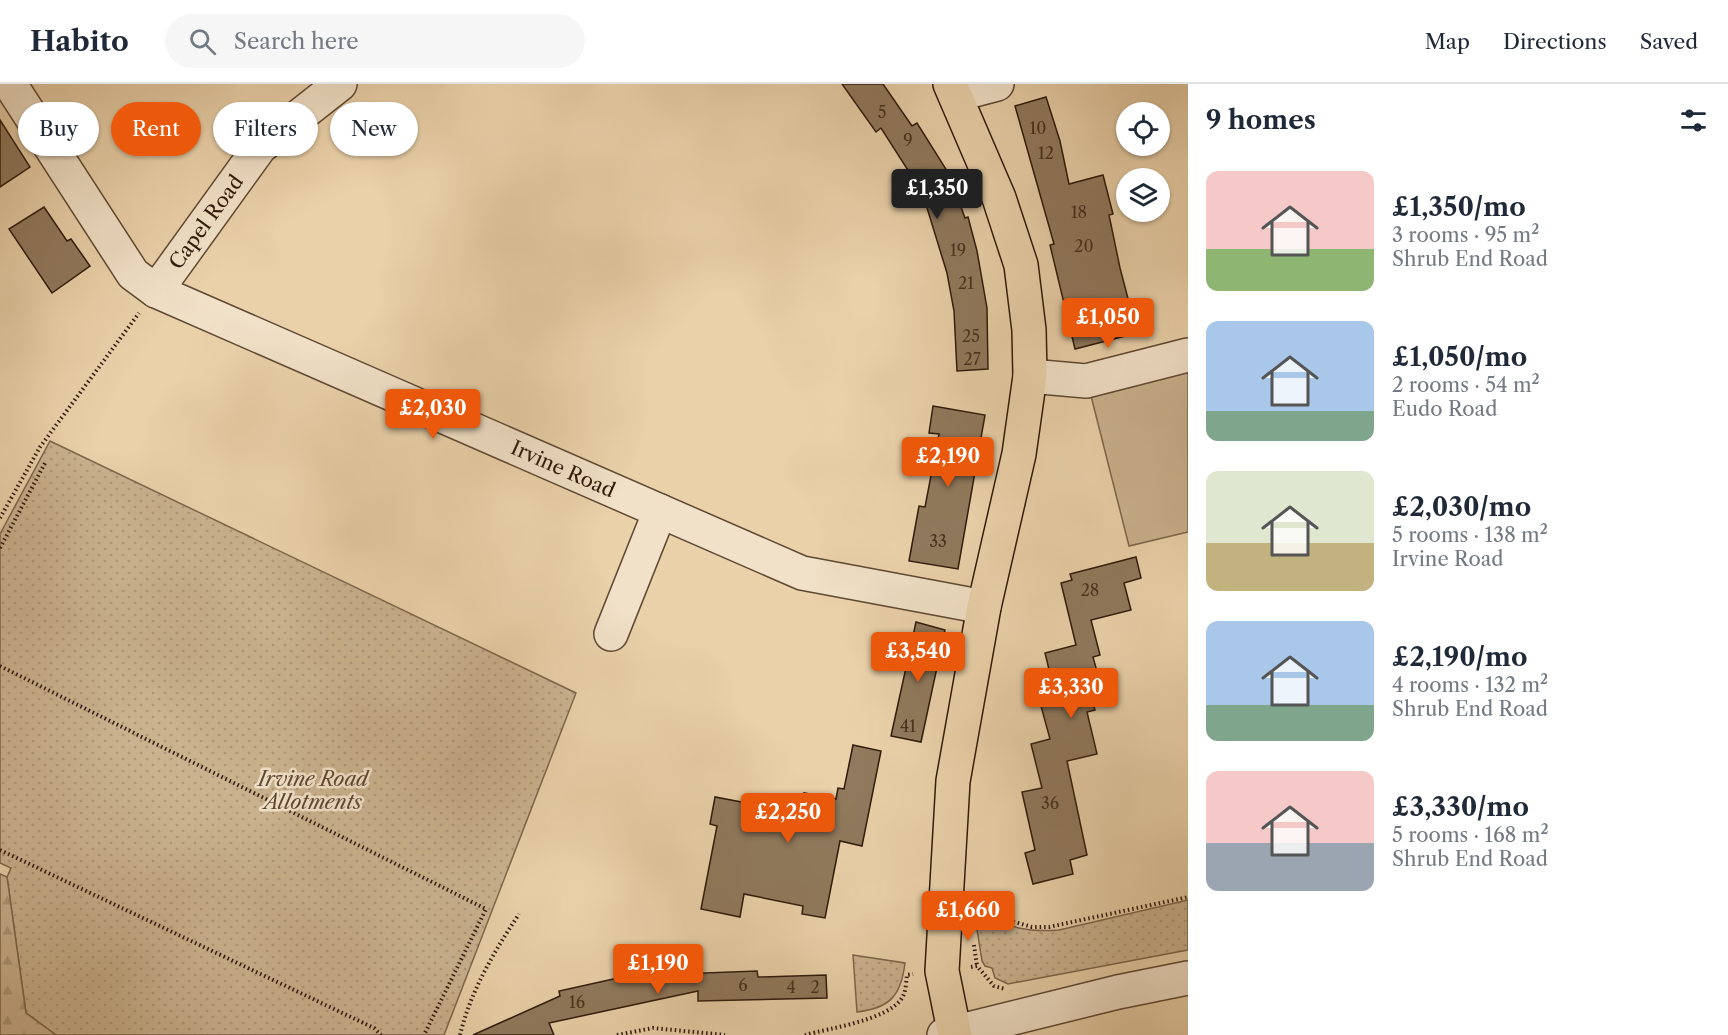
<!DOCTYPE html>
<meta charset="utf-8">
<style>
:root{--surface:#fff;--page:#f6f6f7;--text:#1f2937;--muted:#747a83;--line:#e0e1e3;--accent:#ea580c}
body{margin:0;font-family:"Libre Caslon Text",serif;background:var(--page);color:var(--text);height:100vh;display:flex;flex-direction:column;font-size:22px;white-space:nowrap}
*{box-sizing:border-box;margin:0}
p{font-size:20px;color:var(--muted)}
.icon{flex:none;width:33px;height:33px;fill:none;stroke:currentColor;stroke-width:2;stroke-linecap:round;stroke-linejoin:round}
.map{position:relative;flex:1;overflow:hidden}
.details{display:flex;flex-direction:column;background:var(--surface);width:540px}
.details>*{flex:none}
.top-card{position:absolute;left:18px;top:18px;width:570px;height:54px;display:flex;gap:12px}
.controls{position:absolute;left:1116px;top:18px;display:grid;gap:12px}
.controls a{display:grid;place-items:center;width:54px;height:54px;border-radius:50%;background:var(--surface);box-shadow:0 2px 4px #0004;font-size:30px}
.price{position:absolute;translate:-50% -51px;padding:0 14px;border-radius:6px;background:var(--accent);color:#fff;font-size:20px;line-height:39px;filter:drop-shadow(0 2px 3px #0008)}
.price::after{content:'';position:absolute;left:50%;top:36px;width:18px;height:14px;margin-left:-9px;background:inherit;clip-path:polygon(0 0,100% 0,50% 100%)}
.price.on{background:#222;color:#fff}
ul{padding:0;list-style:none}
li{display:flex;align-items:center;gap:18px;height:150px;padding:0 18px}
li span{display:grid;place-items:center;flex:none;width:168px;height:120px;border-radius:12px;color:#555}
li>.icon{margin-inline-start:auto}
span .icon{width:72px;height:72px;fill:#fffc;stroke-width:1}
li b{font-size:26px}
h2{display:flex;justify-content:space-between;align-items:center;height:72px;padding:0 18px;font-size:26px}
.chip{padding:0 21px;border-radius:27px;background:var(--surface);box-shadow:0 2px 4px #0004;font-size:21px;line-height:54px}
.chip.on{background:var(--accent);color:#fff}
header{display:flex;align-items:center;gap:36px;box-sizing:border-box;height:84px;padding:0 30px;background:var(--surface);border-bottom:2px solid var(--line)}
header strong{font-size:28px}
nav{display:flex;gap:33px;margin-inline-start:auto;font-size:21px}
.search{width:420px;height:54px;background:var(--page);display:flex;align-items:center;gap:15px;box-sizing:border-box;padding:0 21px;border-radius:33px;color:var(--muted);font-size:22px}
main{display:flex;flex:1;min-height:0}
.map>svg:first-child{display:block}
.grass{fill:url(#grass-dots);stroke:#7c664c;stroke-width:1.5}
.forest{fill:url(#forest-firs);stroke:#7c664c;stroke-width:1.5}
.pitch{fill:#cab28f;stroke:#7c664c;stroke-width:1.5}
.building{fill:#90795d;stroke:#2f1a0a;stroke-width:1.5}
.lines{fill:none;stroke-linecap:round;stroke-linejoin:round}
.minor-casing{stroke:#5e4832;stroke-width:36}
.major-casing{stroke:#2f1a0a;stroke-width:36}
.path{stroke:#2f1a0a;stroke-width:4;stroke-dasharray:1.5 3;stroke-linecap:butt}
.minor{stroke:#f1e1c8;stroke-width:33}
.major{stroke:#ead1aa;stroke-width:33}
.labels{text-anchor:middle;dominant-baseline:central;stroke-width:5;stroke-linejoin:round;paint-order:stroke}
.number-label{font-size:16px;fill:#47321f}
.street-label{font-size:20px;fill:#2f1a0a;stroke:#f1e1c8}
.park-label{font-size:20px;font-style:italic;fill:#5e4832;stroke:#f1e1c8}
</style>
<header>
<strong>Habito</strong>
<div class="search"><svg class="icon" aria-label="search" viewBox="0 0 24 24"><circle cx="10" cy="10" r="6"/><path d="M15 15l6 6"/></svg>Search here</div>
<nav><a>Map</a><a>Directions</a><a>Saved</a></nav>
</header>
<main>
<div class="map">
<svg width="1188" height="951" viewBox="0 0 1188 951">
<defs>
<pattern id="grass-dots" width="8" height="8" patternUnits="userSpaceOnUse" patternTransform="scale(1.5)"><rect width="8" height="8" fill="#cab28f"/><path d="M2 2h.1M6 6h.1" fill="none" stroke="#ae987a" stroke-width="1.8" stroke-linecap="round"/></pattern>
<pattern id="forest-firs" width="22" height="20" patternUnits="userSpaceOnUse" patternTransform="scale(1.5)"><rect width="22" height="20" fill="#cab28f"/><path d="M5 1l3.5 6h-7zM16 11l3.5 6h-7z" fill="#ae987a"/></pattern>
</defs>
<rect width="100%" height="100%" fill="#ead1aa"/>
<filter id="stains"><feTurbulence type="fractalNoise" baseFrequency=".00333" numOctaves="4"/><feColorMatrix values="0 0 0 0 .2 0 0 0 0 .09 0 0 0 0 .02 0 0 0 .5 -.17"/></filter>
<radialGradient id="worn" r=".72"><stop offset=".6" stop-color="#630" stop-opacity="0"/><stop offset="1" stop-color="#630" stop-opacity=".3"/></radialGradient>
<g class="grass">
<path d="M50 357 576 609 444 951H56L26 929 7 793 11 784 0 779V450Z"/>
<path d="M1188 816V866L1008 900 995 894 992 884 985 882 982 877 976 839 980 834C994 832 1006 841 1019 844 1032 847 1045 847 1059 846Z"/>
<path d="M853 871 905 879C901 912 890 924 857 928Z"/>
</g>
<path class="forest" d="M0 790 7 793 26 929 56 951H0Z"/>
<path class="pitch" d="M1188 280V448L1129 462 1089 304Z"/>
<g class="building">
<path d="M842 0H883L912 42 917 39 949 90 965 134 968 133 977 167 987 224 988 285 957 287 954 227 947 189 916 88 911 91 881 44 876 48Z"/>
<path d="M1046 13 1060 57 1069 100 1103 91 1113 130 1109 131 1120 184 1137 249 1075 265 1050 161 1054 160 1015 22Z"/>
<path d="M0 36 30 83 0 103Z"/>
<path d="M44 123 67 157 71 155 90 182 52 209 9 145Z"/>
<path d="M933 322 985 331 958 485 909 477 919 422 925 423 939 350 929 349Z"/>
<path d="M1136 473 1141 494 1124 499 1131 526 1091 536 1100 571 1093 573 1105 617 1093 620 1095 626 1087 628 1097 670 1067 677 1087 771 1070 776 1073 790 1033 800 1025 769 1035 766 1022 708 1042 704 1031 660 1050 655 1041 622 1049 620 1047 612 1055 610 1045 569 1076 561 1061 499 1072 496 1070 490Z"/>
<path d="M916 538 945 546 921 658 891 652Z"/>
<path d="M853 661 881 667 862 762 840 757 825 834 802 830 803 822 744 810 740 833 701 825 717 742 710 740 715 713 773 724V720L801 726 804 709 836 715 838 704 844 705Z"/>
<path d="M677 881 679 890 757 887 758 893 826 891 827 914 698 917V907L549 939 554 951H473L560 912 559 907Z"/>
</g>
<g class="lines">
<defs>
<g id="minor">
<path d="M10 0 133 190 156 207 802 489 984 523"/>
<path d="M955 11 997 0"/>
<path d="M156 207 260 63 340 0"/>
<path d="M1030 292 1086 297 1188 271"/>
<path d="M611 550 660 427"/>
<path d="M944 951 1118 908 1188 894"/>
</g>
<path id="major" d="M950 0 999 114 1021 181 1029 246 1030 292 1019 370 984 523 953 697 942 887 955 951"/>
</defs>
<use href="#minor" class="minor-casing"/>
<use href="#major" class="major-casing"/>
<g class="path">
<path d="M0 434 40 363 139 229"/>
<path d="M0 464 45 379"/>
<path d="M0 582 486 825 424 951"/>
<path d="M0 766 374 944 381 951"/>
<path d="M974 829 987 830 1032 843H1049L1188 813"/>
<path d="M974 861 977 882"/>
<path d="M971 883 977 882 994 902 1005 905"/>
<path d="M460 951C471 906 494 868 519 830"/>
<path d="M617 951 653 944 725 951"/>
<path d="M805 951C830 944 888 936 902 914 906 908 906 898 907 891L913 890"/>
</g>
<use href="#minor" class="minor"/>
<use href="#major" class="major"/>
</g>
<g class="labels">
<g class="number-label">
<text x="882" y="28">5</text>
<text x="1038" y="44">10</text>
<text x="908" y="56">9</text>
<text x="1046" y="69">12</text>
<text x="1079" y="128">18</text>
<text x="1084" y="162">20</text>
<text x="958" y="166">19</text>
<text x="966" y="199">21</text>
<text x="971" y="252">25</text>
<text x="972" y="275">27</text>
<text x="938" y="457">33</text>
<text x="1090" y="506">28</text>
<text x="908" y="642">41</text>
<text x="1050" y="719">36</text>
<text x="743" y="901">6</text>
<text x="791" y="903">4</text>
<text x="815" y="903">2</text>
<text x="577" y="918">16</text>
</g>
<g class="street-label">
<text transform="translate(206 138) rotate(-54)">Capel Road</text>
<text transform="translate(563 385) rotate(24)">Irvine Road</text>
</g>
<g class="park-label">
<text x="313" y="695">Irvine Road<tspan x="313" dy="23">Allotments</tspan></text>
</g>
</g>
<rect width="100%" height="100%" filter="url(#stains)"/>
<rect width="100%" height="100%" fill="url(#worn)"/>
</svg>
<div class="controls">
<a><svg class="icon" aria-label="locate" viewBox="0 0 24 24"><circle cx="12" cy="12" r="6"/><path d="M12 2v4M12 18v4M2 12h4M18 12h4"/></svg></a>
<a><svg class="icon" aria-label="layers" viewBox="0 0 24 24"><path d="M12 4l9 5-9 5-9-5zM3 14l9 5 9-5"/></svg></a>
</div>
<b class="price on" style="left:937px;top:136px">£1,350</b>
<b class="price" style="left:1108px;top:265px">£1,050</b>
<b class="price" style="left:433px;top:356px">£2,030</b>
<b class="price" style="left:948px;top:404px">£2,190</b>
<b class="price" style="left:918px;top:599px">£3,540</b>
<b class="price" style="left:1071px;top:635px">£3,330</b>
<b class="price" style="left:788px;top:760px">£2,250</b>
<b class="price" style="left:968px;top:858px">£1,660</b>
<b class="price" style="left:658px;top:911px">£1,190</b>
<div class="top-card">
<a class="chip">Buy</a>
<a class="chip on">Rent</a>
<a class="chip">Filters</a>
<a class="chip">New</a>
</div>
</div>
<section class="details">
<h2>9 homes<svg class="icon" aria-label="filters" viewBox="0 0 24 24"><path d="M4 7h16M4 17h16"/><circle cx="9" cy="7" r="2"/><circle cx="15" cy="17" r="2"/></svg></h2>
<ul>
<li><span style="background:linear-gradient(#f6c9c9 65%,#8fb573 0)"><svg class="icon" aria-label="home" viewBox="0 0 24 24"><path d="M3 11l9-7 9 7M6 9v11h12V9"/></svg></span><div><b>£1,350/mo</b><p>3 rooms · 95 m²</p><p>Shrub End Road</p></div></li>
<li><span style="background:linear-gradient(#a9c7e8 75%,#7fa58c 0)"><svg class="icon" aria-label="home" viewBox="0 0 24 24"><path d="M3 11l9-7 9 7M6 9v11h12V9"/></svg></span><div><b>£1,050/mo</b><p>2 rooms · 54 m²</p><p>Eudo Road</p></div></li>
<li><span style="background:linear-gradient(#dfe7d0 60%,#c2b280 0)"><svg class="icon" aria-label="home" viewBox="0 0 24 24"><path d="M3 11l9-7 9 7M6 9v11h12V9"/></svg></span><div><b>£2,030/mo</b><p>5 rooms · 138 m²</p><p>Irvine Road</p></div></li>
<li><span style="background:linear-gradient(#a9c7e8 70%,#7fa58c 0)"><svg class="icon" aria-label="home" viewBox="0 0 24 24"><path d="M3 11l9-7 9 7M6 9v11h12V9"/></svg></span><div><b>£2,190/mo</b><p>4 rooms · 132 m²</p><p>Shrub End Road</p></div></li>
<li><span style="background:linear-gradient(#f6c9c9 60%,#9aa5b1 0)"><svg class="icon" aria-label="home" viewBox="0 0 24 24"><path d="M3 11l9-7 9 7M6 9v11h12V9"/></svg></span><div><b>£3,330/mo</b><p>5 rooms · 168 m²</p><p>Shrub End Road</p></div></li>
</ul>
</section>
</main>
